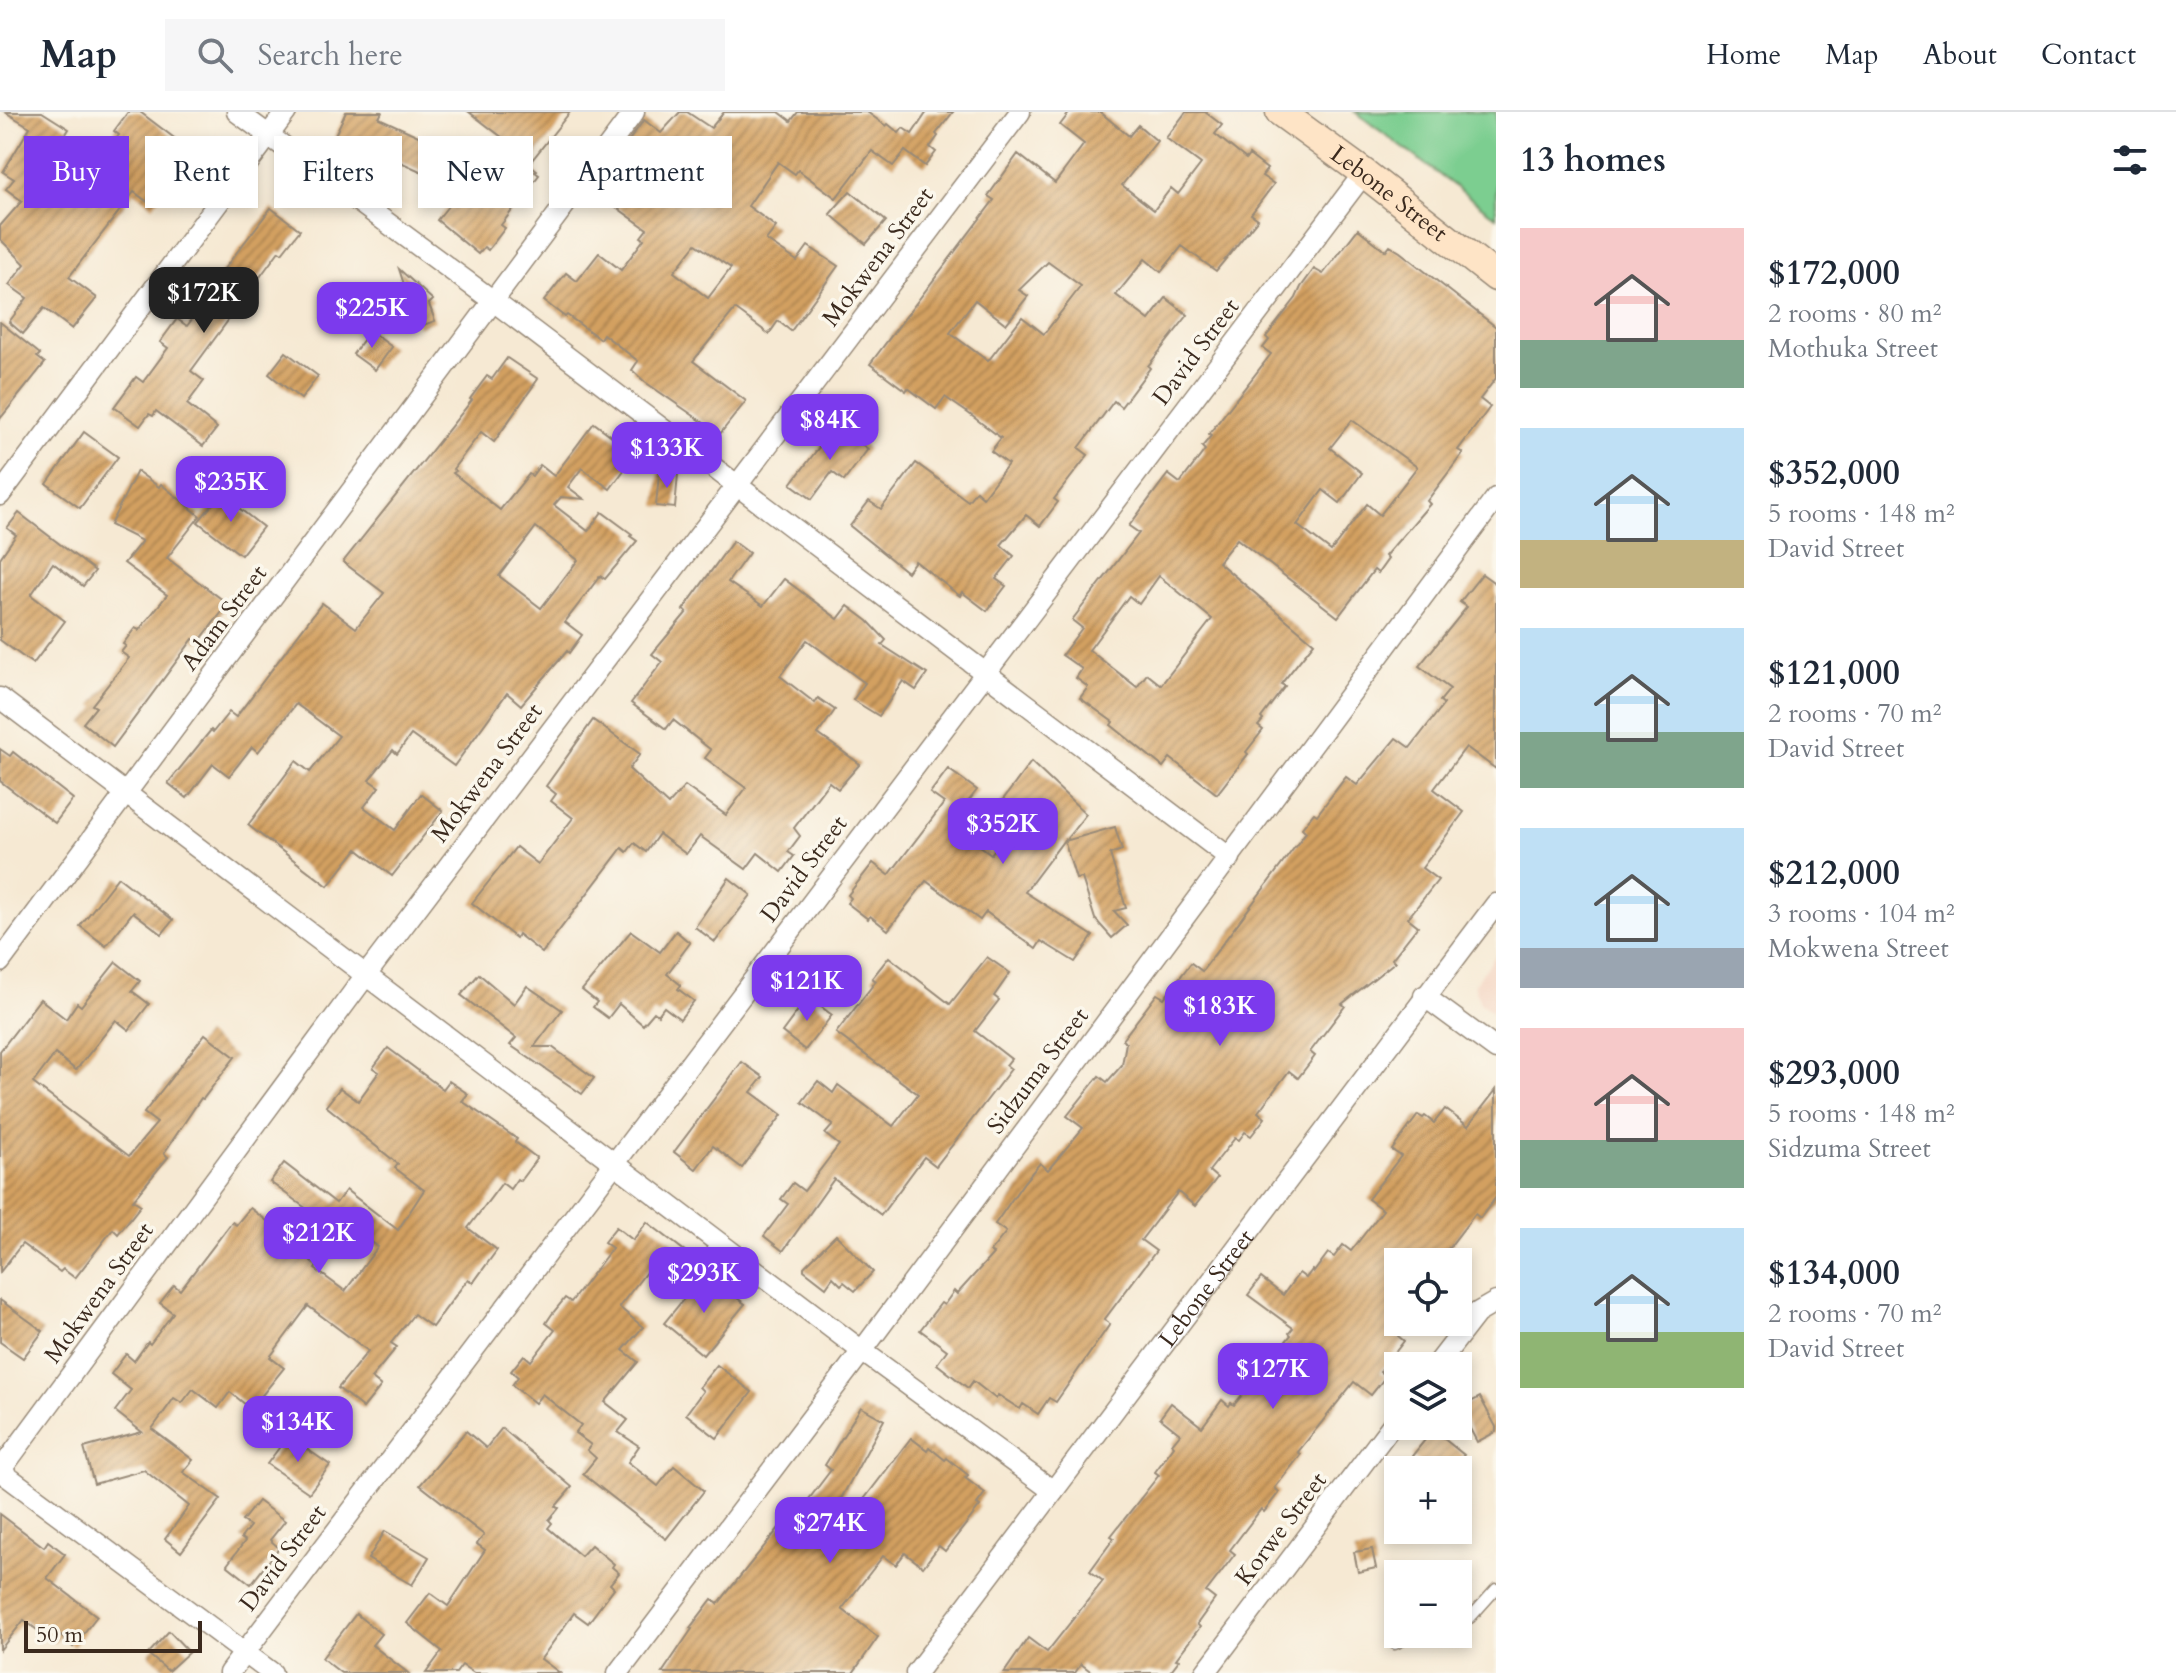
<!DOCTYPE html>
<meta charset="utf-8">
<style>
:root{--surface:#fff;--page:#f6f6f7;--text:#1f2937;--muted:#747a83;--line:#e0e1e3;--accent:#7c3aed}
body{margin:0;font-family:Cardo,serif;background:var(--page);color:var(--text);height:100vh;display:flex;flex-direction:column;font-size:30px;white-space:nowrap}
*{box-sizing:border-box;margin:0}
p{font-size:26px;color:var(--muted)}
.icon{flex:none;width:44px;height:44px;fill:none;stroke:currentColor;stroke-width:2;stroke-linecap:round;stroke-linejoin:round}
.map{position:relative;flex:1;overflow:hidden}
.drawer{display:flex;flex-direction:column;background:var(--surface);width:680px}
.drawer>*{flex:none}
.hud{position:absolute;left:24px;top:24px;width:760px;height:72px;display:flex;gap:16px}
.tools{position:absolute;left:1384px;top:1136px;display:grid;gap:16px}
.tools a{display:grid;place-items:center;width:88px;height:88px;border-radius:0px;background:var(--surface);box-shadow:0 4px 12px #0003;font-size:40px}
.scale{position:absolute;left:24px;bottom:20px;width:178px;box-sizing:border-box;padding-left:8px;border:4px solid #3b2a1e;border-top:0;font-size:22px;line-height:28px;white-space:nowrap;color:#3b2a1e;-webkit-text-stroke:6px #fbf7ec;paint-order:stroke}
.price{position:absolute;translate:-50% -68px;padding:0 18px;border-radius:16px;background:var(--accent);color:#fff;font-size:26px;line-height:52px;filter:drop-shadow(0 2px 4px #0008)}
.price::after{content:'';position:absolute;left:50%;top:48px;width:24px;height:18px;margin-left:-12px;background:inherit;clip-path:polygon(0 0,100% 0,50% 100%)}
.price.current{background:#222;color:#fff}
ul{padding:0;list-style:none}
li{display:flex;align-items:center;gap:24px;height:200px;padding:0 24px}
li span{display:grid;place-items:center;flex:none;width:224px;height:160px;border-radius:0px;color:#555}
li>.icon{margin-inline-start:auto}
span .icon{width:96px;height:96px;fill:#fffc;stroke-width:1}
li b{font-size:34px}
h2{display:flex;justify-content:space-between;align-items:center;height:96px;padding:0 24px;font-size:34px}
.tag{padding:0 28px;border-radius:0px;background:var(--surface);box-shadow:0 4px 12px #0003;font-size:28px;line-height:72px}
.tag.current{background:var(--accent);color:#fff}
header{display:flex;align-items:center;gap:48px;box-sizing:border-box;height:112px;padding:0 40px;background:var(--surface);border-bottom:2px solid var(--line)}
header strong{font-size:38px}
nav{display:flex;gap:44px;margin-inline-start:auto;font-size:28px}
.search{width:560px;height:72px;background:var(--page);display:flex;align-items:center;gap:20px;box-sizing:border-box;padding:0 28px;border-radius:0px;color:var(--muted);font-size:30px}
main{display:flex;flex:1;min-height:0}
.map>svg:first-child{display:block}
.built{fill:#f4d3c0}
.green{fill:#7cce90;stroke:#5c7c57;stroke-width:2}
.building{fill:url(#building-hatch);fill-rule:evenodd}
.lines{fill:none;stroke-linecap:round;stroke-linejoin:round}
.lane-casing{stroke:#988a78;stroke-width:13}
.street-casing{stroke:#988a78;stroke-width:23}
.secondary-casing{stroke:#988a78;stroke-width:31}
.lane{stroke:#fff;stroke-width:10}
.street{stroke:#fff;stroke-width:20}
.secondary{stroke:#fee4c6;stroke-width:28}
.labels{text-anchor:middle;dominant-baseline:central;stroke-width:7;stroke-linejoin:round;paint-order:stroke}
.street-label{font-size:24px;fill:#3b2a1e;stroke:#fbf7ec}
</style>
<header>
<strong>Map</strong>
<div class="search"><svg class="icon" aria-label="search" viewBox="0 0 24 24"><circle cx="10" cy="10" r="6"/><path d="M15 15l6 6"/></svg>Search here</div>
<nav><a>Home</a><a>Map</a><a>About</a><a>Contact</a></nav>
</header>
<main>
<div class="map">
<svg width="1496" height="1561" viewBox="0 0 1496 1561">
<defs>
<pattern id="building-hatch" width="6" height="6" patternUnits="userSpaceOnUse" patternTransform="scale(2)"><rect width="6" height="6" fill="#d3a061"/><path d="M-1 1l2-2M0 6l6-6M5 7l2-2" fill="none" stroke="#ac834f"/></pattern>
</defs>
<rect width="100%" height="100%" fill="#fbf7ec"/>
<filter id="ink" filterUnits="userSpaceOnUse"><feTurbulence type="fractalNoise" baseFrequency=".0125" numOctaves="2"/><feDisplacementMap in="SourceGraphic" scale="16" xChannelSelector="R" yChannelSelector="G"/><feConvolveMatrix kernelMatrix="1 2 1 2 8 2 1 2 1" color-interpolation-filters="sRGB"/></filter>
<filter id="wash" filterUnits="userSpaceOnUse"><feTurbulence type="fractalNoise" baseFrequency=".006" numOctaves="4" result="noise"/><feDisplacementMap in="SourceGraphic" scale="32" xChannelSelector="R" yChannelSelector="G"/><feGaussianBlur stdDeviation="1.8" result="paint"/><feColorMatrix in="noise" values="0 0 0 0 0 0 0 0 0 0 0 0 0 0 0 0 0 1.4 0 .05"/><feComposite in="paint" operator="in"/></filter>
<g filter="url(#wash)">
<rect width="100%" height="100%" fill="#f6e9d3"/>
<path class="built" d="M1496 843V903L1480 891 1474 872Z"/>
<path class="green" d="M1355 0H1496V105Z"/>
<g id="blocks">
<g class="building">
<path d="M5 0H42L69 17 61 30 95 55 119 23 114 19 128 0H140L190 38 176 56 179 59 153 94 134 80 69 165 97 186 72 217 44 196 23 222 9 210 27 186 9 173 25 152 0 127V114L22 89 6 77 14 67 3 60 30 15Z"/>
<path d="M346 0H382L379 6 449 38 431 64 359 31 357 36 334 25Z"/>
<path d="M469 0H570L529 52 537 58 535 60 539 63 501 113 505 116 488 138 484 135 478 142 437 108 481 53 508 66 513 57 491 41 503 26Z"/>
<path d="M680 0H687L711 16 724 0H779L791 9 798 0H867L886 14 888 12 899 21 903 16 912 22 927 0H953L936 22 938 24 930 35 936 40 925 54 905 39 893 54 872 39 836 86 798 58 795 62 778 50 748 94 776 115 766 128 797 149 808 134 838 154 791 219 778 209 769 222 735 197 693 249 746 289 720 322 645 270 632 258 638 249 603 222 600 227 567 203 565 205 544 189 566 161 577 169 599 141 621 158 644 127 641 125 647 117 616 95 642 59 619 42 644 8 661 21ZM696 132 731 156 708 186 674 160Z"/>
<path d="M1070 0H1100L1129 24 1138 13 1157 29 1122 73 1154 98 1171 76 1178 82 1201 52 1166 26 1186 0H1205L1222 13 1215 22 1246 47 1249 43 1267 57 1262 64 1274 72 1251 102 1258 107 1216 159 1182 134 1161 160 1145 147 1116 183 1149 208 1166 186 1188 203 1148 254 1150 256 1121 295 1114 289 1079 336 1088 343 1054 387 1058 390 1040 414 1026 403 1001 433 1014 444 996 467 1006 474 987 499 962 480 960 484 915 449 907 460 850 414 869 389 881 397 916 351 968 389 976 379 983 385 1008 352 991 339 1001 326 968 301 945 285 936 297 908 276 906 279 870 252 994 88 988 84 1018 42 1055 71 1084 32 1060 13ZM1048 150 1081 174 1044 222 1022 205 988 249 950 221 975 188 1006 212 1028 184 1019 178Z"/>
<path d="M850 79 886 109 866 132 830 102Z"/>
<path d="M271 96 300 118 282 141 279 139 191 259 204 269 187 292 217 316 203 334 156 299 153 304 149 302 140 314 114 295 136 265 143 270 168 236 160 230 177 207 187 214 215 177 211 174Z"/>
<path d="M1358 117 1386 139 1390 134 1400 140 1496 215V266L1480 287 1490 295 1458 338 1463 341 1427 389 1430 392 1385 444 1388 447 1378 461 1374 458 1338 505 1237 427 1218 450 1314 531 1281 572 1285 574 1261 606 1263 608 1258 614 1263 618 1246 640 1248 642 1217 682 1170 646 1163 655 1111 613 1113 610 1080 586 1088 575 1076 566 1082 557 1062 543 1082 516 1072 508 1139 421 1129 414 1168 362 1180 371 1205 338 1202 335 1211 324 1209 322 1271 242 1263 236 1269 228 1266 225 1296 186 1301 175 1314 157 1323 162ZM1352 308 1417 355 1380 403 1367 392 1331 439 1297 413 1323 378 1340 391 1362 361 1330 336ZM1159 464 1212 507 1161 573 1147 562 1137 575 1089 538 1129 484 1139 492Z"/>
<path d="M399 157 433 188 429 192 435 209 418 215Z"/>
<path d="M0 210 40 242 37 245 45 251 0 307Z"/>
<path d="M370 219 392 235 375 258 353 242Z"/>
<path d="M286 240 318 264 301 287 269 262Z"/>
<path d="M507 246 538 267 494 330 481 320 453 357 456 359 453 361 500 398 529 362 532 364 540 353 554 364 594 311 636 342 610 377 582 356 568 375 584 387 561 385 554 393 588 419 602 400 632 422 630 424 637 429 605 467 600 464 565 510 582 523 569 541 567 539 521 593 507 581 454 654 411 623 397 642 393 638 369 668 379 675 364 695 395 718 421 682 443 699 392 764 357 737 328 774 248 713 296 649 310 660 339 624 296 592 258 640 252 635 229 664 213 652 187 686 168 671 211 618 213 620 229 600 236 605 322 491 356 516 384 481 343 450 472 288 470 287 487 264 492 267ZM536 415 578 448 541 496 499 464Z"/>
<path d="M836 313 868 337 844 369 832 360 812 387 791 372Z"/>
<path d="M84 320 118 345 80 396 47 372Z"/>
<path d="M137 359 159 375 161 372 200 404 167 446 228 492 198 531 193 527 113 635 83 611 96 595 92 593 129 546 121 540 126 534 123 532 135 516 139 518 167 483 124 451 142 429 110 413Z"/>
<path d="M659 361 678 362 675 396 656 394Z"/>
<path d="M221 382 263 415 241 443 198 410Z"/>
<path d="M19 401 95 459 83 474 53 451 31 483 65 509 33 552 0 528V446L16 423 7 416Z"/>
<path d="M733 429 749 441 728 470 763 494 784 467 838 507 848 494 868 509 886 528 882 533 927 562 916 578 903 569 879 604 853 588 865 571 807 528 780 564 815 591 818 586 835 598 818 622 860 652 838 677 829 670 794 716 800 724 788 740 794 744 782 760 758 741 746 757 700 724 686 742 659 722 646 740 634 731 627 740 622 736 542 841 518 822 516 826 472 791 516 735 538 752 573 706 551 689 556 682 546 674 593 608 640 642 629 657 668 693 685 674 726 703 746 676 705 646 711 638 673 608 666 617 631 591 662 550 652 542 687 500 683 498Z"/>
<path d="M1482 462 1496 472V657L1466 635 1434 677 1464 700 1422 756 1438 768 1408 806 1418 814 1392 847 1395 850 1342 892 1345 894 1310 940 1315 944 1298 966 1289 959 1258 1000 1265 1006 1251 1024 1245 1020 1239 1028 1235 1026 1209 1059 1217 1066 1195 1094 1178 1080 1141 1128 1156 1139 1104 1208 1110 1212 1056 1290 1049 1286 1038 1302 1023 1292 1020 1297 998 1283 996 1287 973 1269 968 1276 937 1252 947 1238 920 1218 941 1191 944 1193 954 1179 957 1182 993 1142 990 1140 1006 1120 995 1112 1024 1070 1040 1051 1048 1058 1083 1016 1067 1004 1099 964 1107 970 1122 953 1126 931 1122 928 1157 882 1164 886 1191 851 1202 859 1306 720 1302 716 1314 701 1317 703 1346 665 1357 673 1396 626 1410 636 1444 592 1440 589 1450 577 1419 554 1467 495 1460 490Z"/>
<path d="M0 637 10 644 13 640 73 687 55 711 0 669Z"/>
<path d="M1031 650 1086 702 1065 729 1115 715 1122 738 1110 742 1126 796 1114 799 1127 813 1112 826 1095 807 1082 766 1076 767 1064 728 1025 780 1093 824 1075 850 1041 829 1036 837 986 800 980 808 926 769 888 818 870 804 868 807 847 791 851 786 848 783 873 751 889 763 944 691 930 681 948 657 977 678 951 712 991 742 1018 707 999 693Z"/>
<path d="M118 765 173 808 162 822 133 800 106 834 80 814Z"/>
<path d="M729 766 751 783 715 830 695 815Z"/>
<path d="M631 819 660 840 676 819 690 831 667 862 681 873 678 877 694 889 680 907 664 895 658 903 654 900 643 913 619 892 608 906 593 895 597 890 582 878Z"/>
<path d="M889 845 950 892 987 845 1010 861 994 884 999 888 975 919 1011 947 1006 953 1011 957 936 1054 924 1045 881 1103 834 1067 783 1139 764 1124 788 1092 781 1087 793 1071 804 1079 839 1033 825 1022 833 1013 802 990 818 969 833 981 838 973 893 1014 918 982 836 921 876 869 872 866Z"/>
<path d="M116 850 140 869 132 879 149 892 129 918 116 908 76 958 55 942 33 971 129 1044 157 1011 144 1001 205 922 235 945 203 987 201 986 164 1041 168 1045 133 1088 141 1093 118 1122 113 1117 75 1166 63 1157 60 1160 22 1132 0 1160V939L40 887 66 907 77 891 81 894Z"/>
<path d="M479 862 514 892 527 874 562 898 534 935H552L594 966 582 982 510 933 516 926 461 883Z"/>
<path d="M808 885 832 903 805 938 782 920Z"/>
<path d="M388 936 443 977 449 969 468 982 462 989 517 1027 515 1030 537 1046 520 1069 517 1067 510 1077 502 1071 468 1116 497 1138 473 1171 468 1167 432 1215 414 1202 391 1231 397 1235 371 1266 381 1274 363 1296 338 1276 368 1239 308 1194 270 1245 284 1256 251 1297 230 1280 218 1296 193 1277 182 1291 174 1286 152 1317 193 1348 183 1360 221 1387 181 1440 165 1427 189 1394 144 1358 94 1372 84 1336 142 1320 115 1299 131 1278 111 1262 126 1242 134 1249 148 1230 150 1232 173 1201 160 1191 174 1173 180 1178 232 1110 236 1113 250 1096 314 1145 311 1149 317 1154 315 1157 345 1179 378 1135 345 1109 337 1119 270 1070 284 1051 336 1091 346 1078 398 1118 424 1078 395 1056 398 1052 326 994 340 976 358 989 379 960 373 956Z"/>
<path d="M742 950 763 965 751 980 782 1003 742 1056 713 1034 696 1057 674 1040Z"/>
<path d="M1496 978V1085L1480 1106 1475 1102 1438 1150H1398V1224L1404 1229 1380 1260 1386 1264 1371 1283 1354 1270 1298 1340 1301 1342 1275 1376 1279 1380 1264 1400 1261 1397 1230 1438 1235 1442 1206 1480 1215 1487 1197 1512 1200 1515 1176 1547 1179 1548 1169 1561H1093L1081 1552 1075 1561H1004L1028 1526 1047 1540 1103 1469 1090 1459 1114 1426 1111 1424 1159 1363 1155 1360 1174 1334 1172 1332 1180 1322 1160 1306 1171 1291 1202 1315 1222 1288 1229 1294 1231 1291 1234 1293 1291 1223 1289 1221 1293 1216 1248 1183 1261 1166 1283 1183 1299 1161 1306 1166 1312 1158 1314 1160 1328 1141 1334 1145 1343 1133 1351 1139 1383 1098 1368 1087 1401 1044 1392 1038 1418 1003 1423 1006 1425 1004 1434 1011 1445 997 1468 1014Z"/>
<path d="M647 1110 686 1140 669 1162 654 1150 619 1195 643 1215 623 1238 638 1250 605 1290 628 1308 618 1320 639 1334 628 1350 658 1374 674 1354 704 1379 666 1427 583 1362 596 1346 587 1338 591 1333 575 1321 581 1313 542 1282 535 1291 512 1273 518 1265 511 1259 524 1243 531 1249 555 1218 546 1211 552 1202 565 1186 571 1190 612 1136 604 1130 616 1115 633 1128Z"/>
<path d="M836 1123 873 1160 855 1179 844 1170 841 1173 833 1165 826 1175 804 1158V1155Z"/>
<path d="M700 1167 714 1177 718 1172 745 1192 703 1243 664 1211Z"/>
<path d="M0 1188 43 1219 23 1246 0 1230Z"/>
<path d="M717 1253 752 1280 717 1326 686 1302 703 1279 699 1275Z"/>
<path d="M1480 1285 1496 1315V1320L1477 1330 1459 1296Z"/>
<path d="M861 1295 884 1308 832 1403 845 1412 911 1326 927 1338 929 1335 945 1348 947 1346 968 1363 965 1366 985 1381 977 1392 980 1394 945 1439 939 1434 923 1455 905 1441 896 1453 883 1444 842 1497 878 1525 853 1561H662L692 1517 690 1516 712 1487 718 1492 791 1401 796 1404 831 1358 825 1353Z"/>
<path d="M502 1316 572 1375 556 1394 559 1396 549 1408 552 1411 548 1416 581 1444 591 1433 614 1452 612 1455 619 1461 610 1472 614 1476 588 1511 574 1501 541 1547 560 1561H474L462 1553 456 1561H426L442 1539 407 1511 430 1481 448 1494 485 1438 477 1432 484 1423 420 1373 466 1319 486 1336Z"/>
<path d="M1433 1318 1464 1343 1451 1358H1430L1412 1344Z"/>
<path d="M288 1324 330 1353 309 1381 267 1352Z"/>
<path d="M258 1389 285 1409 270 1428 279 1436 251 1472 227 1453 245 1429 241 1426 250 1414 242 1409Z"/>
<path d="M0 1402 44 1435 48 1429 65 1442 47 1466 97 1504 73 1535 61 1523 54 1531 24 1508 0 1538Z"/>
<path d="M385 1419 429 1445 412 1473 368 1447Z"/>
<path d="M1372 1437 1376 1456 1358 1460 1354 1440Z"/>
<path d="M356 1502 381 1522 372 1533 408 1561H341L322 1546Z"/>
<path d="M169 1519 189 1540 168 1559 148 1542Z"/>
</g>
</g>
</g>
<g filter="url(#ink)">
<use href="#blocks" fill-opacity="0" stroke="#988a78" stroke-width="2"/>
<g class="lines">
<defs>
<g id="lane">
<path d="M1458 1508 1470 1506 1496 1477"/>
<path d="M1395 1532 1416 1522"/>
</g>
<g id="street">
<path d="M237 0 492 188 1230 746"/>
<path d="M0 383 286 0"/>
<path d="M0 586 862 1239 1053 1379"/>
<path d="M0 850 634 0"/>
<path d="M1424 884 1496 937"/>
<path d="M1436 1254 1477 1201 1496 1190"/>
<path d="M0 1359 366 863 1020 0"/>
<path d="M0 1359 272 1561"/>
<path d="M229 1561 1364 61"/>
<path d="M618 1561 862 1239 1496 386"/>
<path id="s1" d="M916 1561 1496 792"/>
<path d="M1205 1561 1398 1305"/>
</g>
<g id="secondary">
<path id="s2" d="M1280 0 1364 61 1496 165"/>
</g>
</defs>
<use href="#lane" class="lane-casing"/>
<use href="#street" class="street-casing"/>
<use href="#secondary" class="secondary-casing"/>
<use href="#lane" class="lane"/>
<use href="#street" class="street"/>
<use href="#secondary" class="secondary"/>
</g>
</g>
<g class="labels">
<g class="street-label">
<text stroke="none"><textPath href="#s2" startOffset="136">Lebone Street</textPath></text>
<text transform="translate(878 145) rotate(-53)">Mokwena Street</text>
<text transform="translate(1196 240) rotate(-53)">David Street</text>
<text transform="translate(224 506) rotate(-53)">Adam Street</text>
<text transform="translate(487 661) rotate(-53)">Mokwena Street</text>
<text transform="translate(804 757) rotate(-53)">David Street</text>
<text transform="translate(1038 959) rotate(-53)">Sidzuma Street</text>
<text stroke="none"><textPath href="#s1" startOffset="482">Lebone Street</textPath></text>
<text transform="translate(99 1181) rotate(-54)">Mokwena Street</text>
<text transform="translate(1281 1417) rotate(-53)">Korwe Street</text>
<text transform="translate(283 1446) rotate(-53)">David Street</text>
</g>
</g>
</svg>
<div class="tools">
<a><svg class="icon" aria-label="locate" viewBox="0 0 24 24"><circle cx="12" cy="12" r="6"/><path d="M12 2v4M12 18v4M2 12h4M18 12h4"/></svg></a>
<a><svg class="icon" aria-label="layers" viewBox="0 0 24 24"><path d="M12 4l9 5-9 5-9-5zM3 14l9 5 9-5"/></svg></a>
<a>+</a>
<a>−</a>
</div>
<div class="scale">50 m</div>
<b class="price current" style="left:204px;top:223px">$172K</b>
<b class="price" style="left:372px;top:238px">$225K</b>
<b class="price" style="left:830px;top:350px">$84K</b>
<b class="price" style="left:667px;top:378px">$133K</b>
<b class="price" style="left:231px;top:412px">$235K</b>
<b class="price" style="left:1003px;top:754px">$352K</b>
<b class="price" style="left:807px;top:911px">$121K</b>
<b class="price" style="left:1220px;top:936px">$183K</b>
<b class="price" style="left:319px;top:1163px">$212K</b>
<b class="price" style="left:704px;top:1203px">$293K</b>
<b class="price" style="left:1273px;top:1299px">$127K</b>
<b class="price" style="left:298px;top:1352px">$134K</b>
<b class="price" style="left:830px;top:1453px">$274K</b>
<div class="hud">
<a class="tag current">Buy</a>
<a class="tag">Rent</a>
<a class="tag">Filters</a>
<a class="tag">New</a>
<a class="tag">Apartment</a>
</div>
</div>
<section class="drawer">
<h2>13 homes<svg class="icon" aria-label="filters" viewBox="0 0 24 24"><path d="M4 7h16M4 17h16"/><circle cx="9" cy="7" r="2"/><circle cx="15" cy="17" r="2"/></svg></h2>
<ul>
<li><span style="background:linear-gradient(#f6c9c9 70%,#7fa58c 0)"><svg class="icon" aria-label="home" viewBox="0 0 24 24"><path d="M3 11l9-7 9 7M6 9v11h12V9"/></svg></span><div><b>$172,000</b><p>2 rooms · 80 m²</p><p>Mothuka Street</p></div></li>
<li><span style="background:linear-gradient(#bfe0f5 70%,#c2b280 0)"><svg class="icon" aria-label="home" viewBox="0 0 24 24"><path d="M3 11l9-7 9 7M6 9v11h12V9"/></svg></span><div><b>$352,000</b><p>5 rooms · 148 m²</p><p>David Street</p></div></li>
<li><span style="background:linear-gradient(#bfe0f5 65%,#7fa58c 0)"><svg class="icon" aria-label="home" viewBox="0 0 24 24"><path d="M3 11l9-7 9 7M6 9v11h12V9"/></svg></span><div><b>$121,000</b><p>2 rooms · 70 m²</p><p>David Street</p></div></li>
<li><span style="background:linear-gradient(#bfe0f5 75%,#9aa5b1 0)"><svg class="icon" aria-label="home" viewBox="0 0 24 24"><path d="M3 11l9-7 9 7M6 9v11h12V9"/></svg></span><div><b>$212,000</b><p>3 rooms · 104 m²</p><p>Mokwena Street</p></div></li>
<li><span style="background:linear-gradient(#f6c9c9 70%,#7fa58c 0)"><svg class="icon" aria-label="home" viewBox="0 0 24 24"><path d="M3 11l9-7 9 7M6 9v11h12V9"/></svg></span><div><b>$293,000</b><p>5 rooms · 148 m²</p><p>Sidzuma Street</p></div></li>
<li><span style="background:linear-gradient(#bfe0f5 65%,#8fb573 0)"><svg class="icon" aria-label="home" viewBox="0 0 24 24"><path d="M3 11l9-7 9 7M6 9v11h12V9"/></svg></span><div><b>$134,000</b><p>2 rooms · 70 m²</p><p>David Street</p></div></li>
</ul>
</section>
</main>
